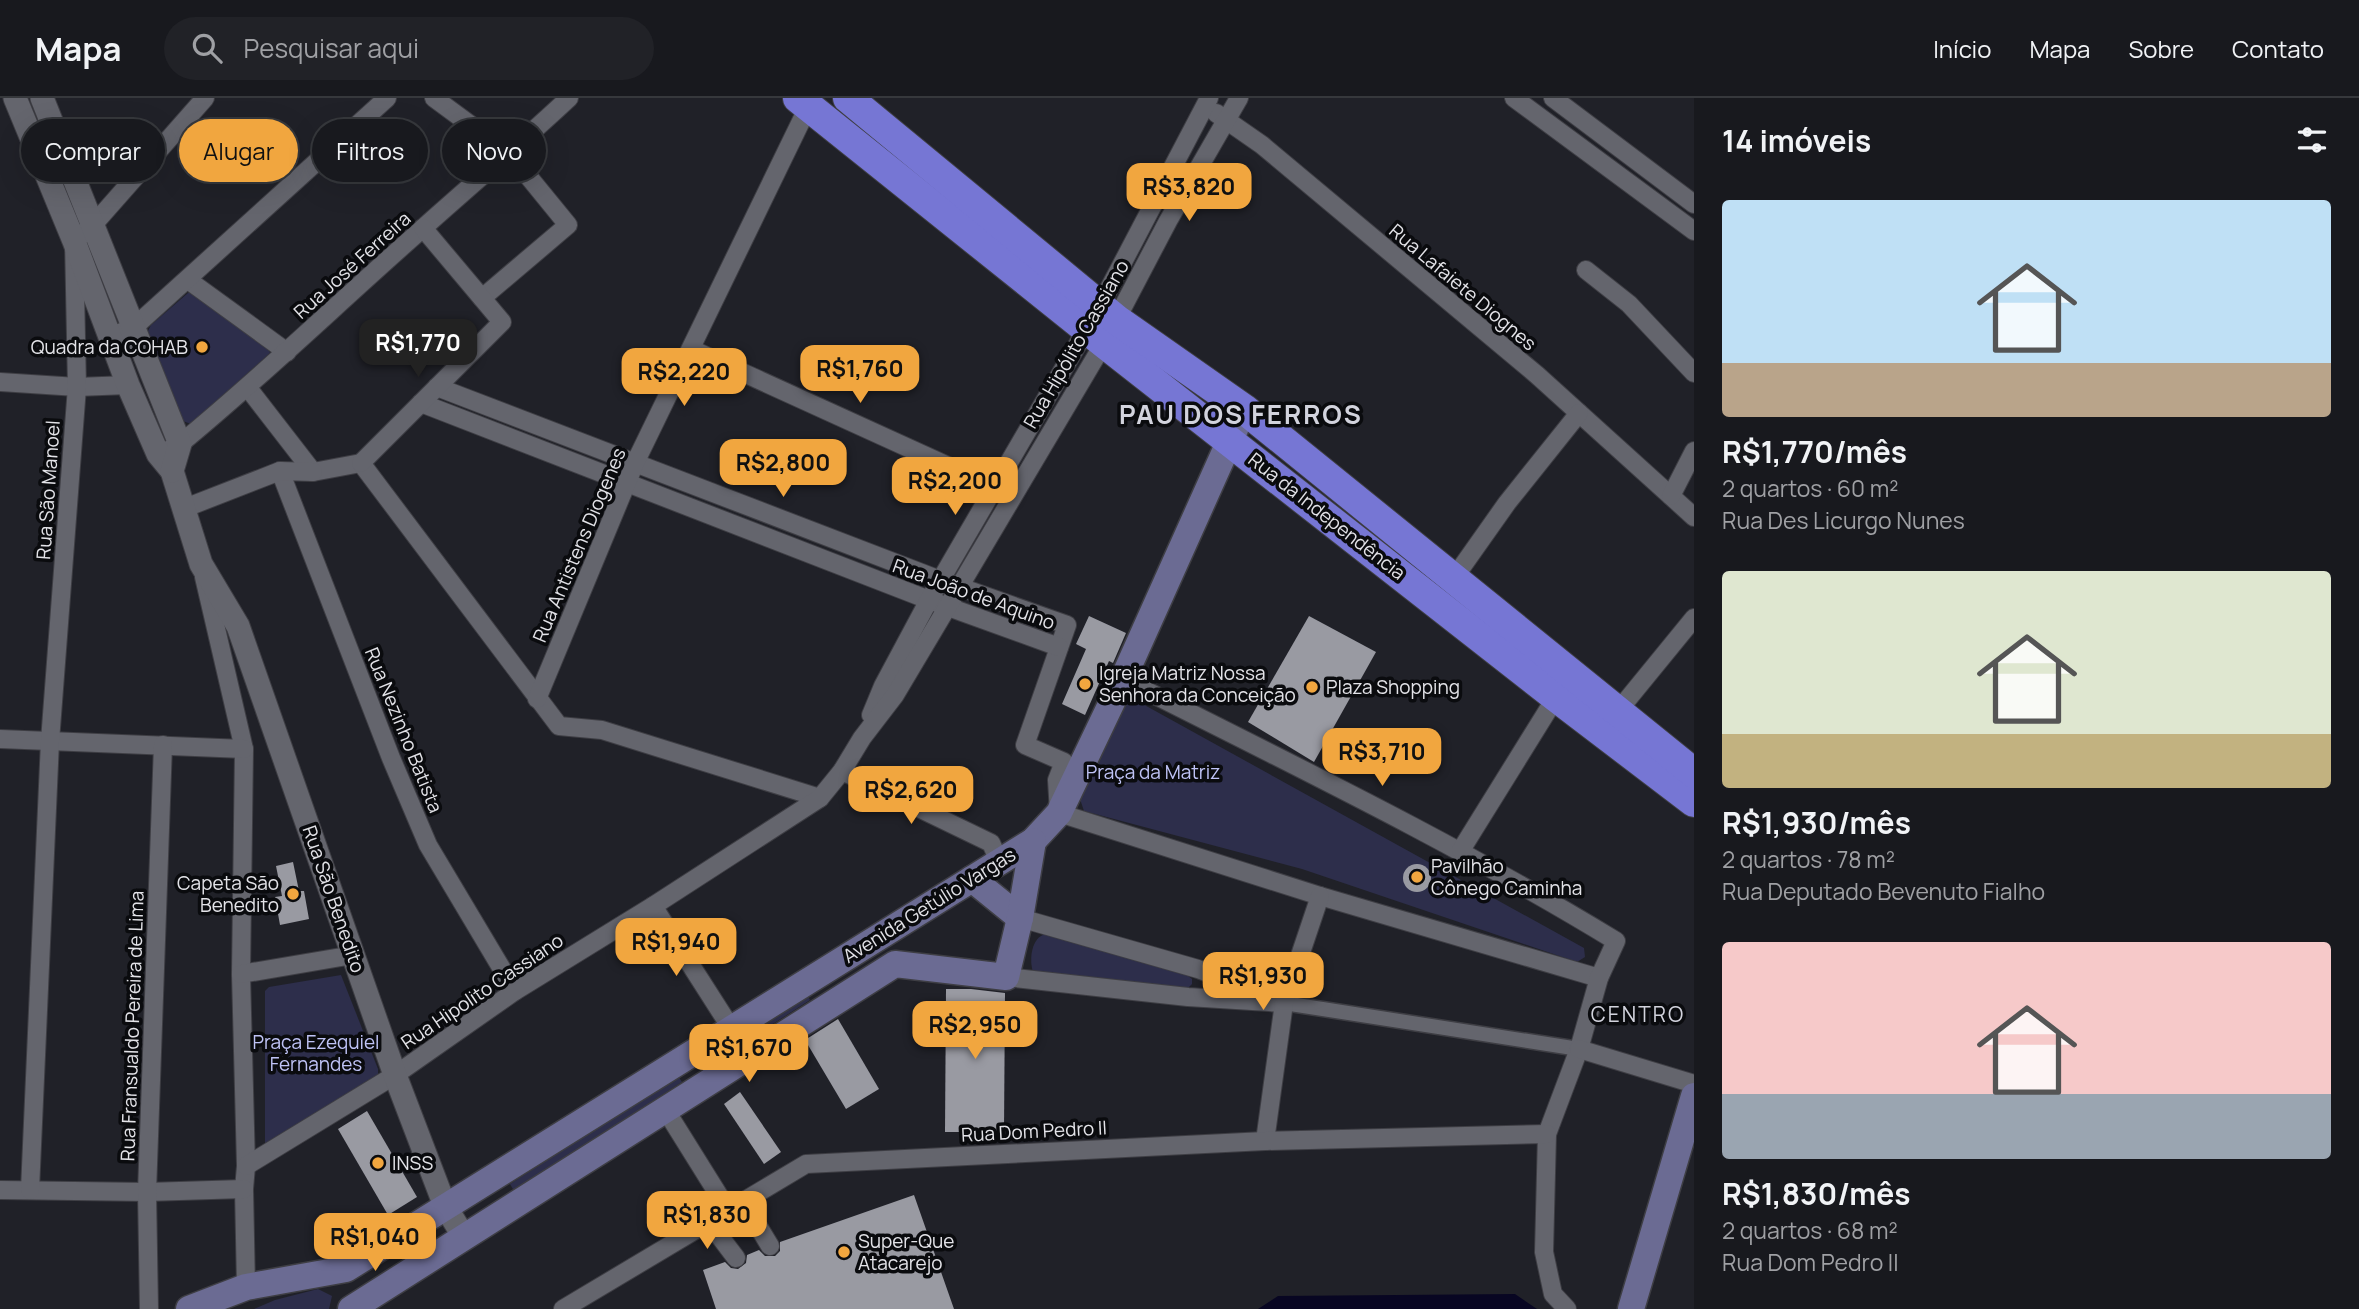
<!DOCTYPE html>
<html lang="pt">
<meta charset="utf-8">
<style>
:root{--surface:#18191e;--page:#212227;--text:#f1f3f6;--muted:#9fa0a4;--line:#36383c;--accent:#f1a63f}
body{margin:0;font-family:Manrope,sans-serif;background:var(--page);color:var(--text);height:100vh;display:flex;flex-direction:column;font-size:26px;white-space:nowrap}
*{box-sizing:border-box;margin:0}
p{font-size:23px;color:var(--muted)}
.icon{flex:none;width:38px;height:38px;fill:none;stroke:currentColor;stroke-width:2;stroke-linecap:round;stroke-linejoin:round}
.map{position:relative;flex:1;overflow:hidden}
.drawer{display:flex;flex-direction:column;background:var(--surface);width:665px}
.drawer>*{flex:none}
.top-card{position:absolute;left:21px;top:21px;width:665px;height:63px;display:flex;gap:14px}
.price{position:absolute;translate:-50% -60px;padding:0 16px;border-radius:14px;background:var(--accent);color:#111;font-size:23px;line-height:46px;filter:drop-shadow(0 2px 4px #0008)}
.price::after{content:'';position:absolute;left:50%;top:42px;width:21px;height:16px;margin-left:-10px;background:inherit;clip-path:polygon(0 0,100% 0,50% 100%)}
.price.current{background:#222;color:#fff}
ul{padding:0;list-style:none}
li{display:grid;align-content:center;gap:14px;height:371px;padding:0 28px}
li span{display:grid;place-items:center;height:217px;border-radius:7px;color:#555}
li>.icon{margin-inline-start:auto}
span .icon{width:126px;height:126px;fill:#fffc;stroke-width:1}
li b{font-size:30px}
h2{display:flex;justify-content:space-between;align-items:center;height:84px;padding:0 28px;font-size:30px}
.pill{padding:0 24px;border-radius:32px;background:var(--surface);box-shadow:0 7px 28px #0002,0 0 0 2px var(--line);font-size:24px;line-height:63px}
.pill.current{background:var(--accent);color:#111}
header{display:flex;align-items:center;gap:42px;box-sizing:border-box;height:98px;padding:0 35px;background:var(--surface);border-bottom:2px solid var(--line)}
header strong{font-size:33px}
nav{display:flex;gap:38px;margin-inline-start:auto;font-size:24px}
.search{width:490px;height:63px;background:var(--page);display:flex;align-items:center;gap:18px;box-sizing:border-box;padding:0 24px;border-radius:38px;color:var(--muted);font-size:26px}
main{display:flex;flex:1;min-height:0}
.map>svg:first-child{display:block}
.green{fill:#2d2e4b}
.water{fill:#080622}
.building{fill:#999aa2}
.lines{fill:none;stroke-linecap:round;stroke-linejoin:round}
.pedestrian-casing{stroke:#3e3e44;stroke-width:17}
.minor-casing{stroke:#3e3e44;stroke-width:20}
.tertiary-casing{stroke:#3e3e44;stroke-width:25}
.secondary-casing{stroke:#3e3e44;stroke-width:29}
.trunk-casing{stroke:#3e3e44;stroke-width:32}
.pedestrian{stroke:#64656d;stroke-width:14}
.minor{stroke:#64656d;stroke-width:18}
.tertiary{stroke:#64656d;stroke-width:23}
.secondary{stroke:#6b6b93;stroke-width:26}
.trunk{stroke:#7676d4;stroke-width:30}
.poi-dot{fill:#f1a63f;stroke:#0a0b0e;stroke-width:2.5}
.labels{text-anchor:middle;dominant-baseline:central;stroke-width:7;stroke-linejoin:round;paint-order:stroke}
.street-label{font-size:19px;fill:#e3e3e8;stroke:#0a0b0e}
.poi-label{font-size:19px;fill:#e3e3e8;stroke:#0a0b0e;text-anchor:start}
.park-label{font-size:19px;fill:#bfc3f6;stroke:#0a0b0e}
.neighbourhood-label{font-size:21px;letter-spacing:2px;fill:#d2d3dd;stroke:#0a0b0e}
.district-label{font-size:26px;font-weight:bold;letter-spacing:2px;fill:#d2d3dd;stroke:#0a0b0e}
</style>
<header>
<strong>Mapa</strong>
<div class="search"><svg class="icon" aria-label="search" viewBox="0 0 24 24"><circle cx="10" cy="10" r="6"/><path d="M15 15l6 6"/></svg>Pesquisar aqui</div>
<nav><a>Início</a><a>Mapa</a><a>Sobre</a><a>Contato</a></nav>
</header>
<main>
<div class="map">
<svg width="1694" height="1211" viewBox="0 0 1694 1211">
<rect width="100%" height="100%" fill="#202128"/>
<g class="green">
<path d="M188 195H192L268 249 270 255 191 326 183 323 148 233 151 227Z"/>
<path d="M1130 599 1584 850 1585 859 1577 864 1302 771 1084 713 1079 698 1122 602Z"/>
<path d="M1046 836 1187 877 1192 881V886L1188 890 1183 891 1033 874C1029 862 1031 839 1046 836Z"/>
<path d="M341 877 378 971V977L265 1048V893L269 889Z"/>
<path d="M806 895 810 902 708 968V964L704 961Z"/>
<path d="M678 978 682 984 514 1093 510 1086Z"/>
<path d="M318 1191 332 1198 329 1211H254L275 1202Z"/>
</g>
<path class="water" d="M1515 1196 1537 1211H1258L1278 1198Z"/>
<g class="building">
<path d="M1089 518 1126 535 1113 565 1109 563 1085 617 1062 606 1086 551 1076 546Z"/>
<path d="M1309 518 1376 554 1314 664 1248 624Z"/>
<path d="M293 764 299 793H304L309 821 280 827 275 799 282 798 276 768Z"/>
<circle cx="1417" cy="780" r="14"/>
<path d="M946 891H971L1005 895 1004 1034H945Z"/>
<path d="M838 921 879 991 846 1011 805 942Z"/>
<path d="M740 994 781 1054 764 1066 724 1006Z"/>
<path d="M367 1013 417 1099 388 1117 338 1031Z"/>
<path d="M914 1097 954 1211H716L703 1172 725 1164 731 1170 738 1171 746 1165 747 1157 759 1152 765 1158H775L780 1153V1144Z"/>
</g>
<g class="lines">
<defs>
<path id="pedestrian" d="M1284 905 1579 951"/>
<g id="minor">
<path d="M434 0 510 56 568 127 482 200"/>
<path d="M1514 0 1694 133"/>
<path d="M1553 0 1694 106"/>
<path d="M1216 15 1262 47 1537 277 1694 419"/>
<path d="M1586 172 1629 206 1694 275"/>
<path d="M188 182 287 254"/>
<path d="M111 238 133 230 387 0"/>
<path d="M691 251 1003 393"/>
<path d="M0 284 77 289 128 287"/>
<path d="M437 289 940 482 1067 527 1025 647 1064 664 1057 682 1059 715 1320 798 1599 880"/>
<path d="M248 290 313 374 361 365"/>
<path d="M421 305 929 502 1059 549"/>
<path d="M170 351 180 346C264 277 341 202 422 131 471 87 521 45 569 0"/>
<path d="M361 365 559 628 602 632 820 700"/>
<path d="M361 365 502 224 423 130"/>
<path d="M280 373 391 660 428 747 515 893"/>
<path d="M1671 398 1694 353"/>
<path d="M185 410 280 373 313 374"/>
<path d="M204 479 244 651 241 876 246 1068 244 1091 246 1189"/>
<path d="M1454 480 1507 405 1579 315"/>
<path d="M1123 581C1289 665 1457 746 1616 843L1599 880 1579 951 1547 1036 1544 1154 1553 1196 1567 1211"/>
<path d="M537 601 635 365 808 9"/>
<path d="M1618 613 1694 520"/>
<path d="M871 617 883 588 929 502 1100 208 1209 0"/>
<path d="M0 641 244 651"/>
<path d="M842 673 991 745 999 763"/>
<path d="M1461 752 1556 599"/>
<path d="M653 808 731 930"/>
<path d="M1020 820 1198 871 1268 899"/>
<path d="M241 876 353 857"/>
<path d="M1006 879 1188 899 1284 905"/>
<path d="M1579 951 1694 986"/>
<path d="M665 1011 728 1112"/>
<path d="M1265 1043 1284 905 1320 798"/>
<path d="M246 1068 395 977 515 893 653 808 820 700 842 673 862 640 895 597 948 508 1104 245 1168 123 1239 0"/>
<path d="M0 1092 147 1094 244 1091"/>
<path d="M30 1092 50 643 77 289 74 143 93 127 205 0"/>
<path d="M743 1103 770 1148"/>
<path d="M708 1123 736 1160"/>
<path d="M149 1211 147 1094 163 647"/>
<path d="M563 1211 806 1066 1265 1043 1547 1036"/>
</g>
<g id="tertiary">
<path d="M15 0 74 143 128 287 158 356 172 373 201 466 238 528 395 977 445 1108 464 1139"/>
<path d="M42 0 180 346 172 373"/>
</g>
<g id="secondary">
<path d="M972 781 1020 820"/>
<path d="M189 1211 246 1189 346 1171 1033 743 1059 715 1123 581 1244 311"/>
<path d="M351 1211 895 866 1006 879 1020 820 1033 743"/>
<path d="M1631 1211 1694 998"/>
</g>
<g id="trunk">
<path d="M798 0 1104 245 1556 599 1694 704"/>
<path d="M848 0 1117 222 1244 311 1694 675"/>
</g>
</defs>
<use href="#pedestrian" class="pedestrian-casing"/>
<use href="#minor" class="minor-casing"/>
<use href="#tertiary" class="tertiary-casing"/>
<use href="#secondary" class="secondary-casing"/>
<use href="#trunk" class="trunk-casing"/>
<use href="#pedestrian" class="pedestrian"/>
<use href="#minor" class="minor"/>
<use href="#tertiary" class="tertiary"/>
<use href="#secondary" class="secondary"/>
<use href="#trunk" class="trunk"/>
</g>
<g class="poi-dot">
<circle cx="202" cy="249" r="7"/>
<circle cx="1085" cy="586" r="7"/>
<circle cx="1312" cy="589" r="7"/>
<circle cx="1417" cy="779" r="7"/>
<circle cx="293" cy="796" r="7"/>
<circle cx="378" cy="1065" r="7"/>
<circle cx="844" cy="1154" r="7"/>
</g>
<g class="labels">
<g class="street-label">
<text transform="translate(352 167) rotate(-42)">Rua José Ferreira</text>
<text transform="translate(1463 189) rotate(40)">Rua Lafaiete Diognes</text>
<text transform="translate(1076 246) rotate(-60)">Rua Hipólito Cassiano</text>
<text transform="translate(48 392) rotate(-86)">Rua São Manoel</text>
<text transform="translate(1327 418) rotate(38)">Rua da Independência</text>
<text transform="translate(579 447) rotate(-67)">Rua Antistens Diogenes</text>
<text transform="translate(974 496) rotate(20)">Rua João de Aquino</text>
<text transform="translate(404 632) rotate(68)">Rua Nezinho Batista</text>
<text transform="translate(334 801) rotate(71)">Rua São Benedito</text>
<text transform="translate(929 807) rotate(-32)">Avenida Getúlio Vargas</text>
<text transform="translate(482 893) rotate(-34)">Rua Hipolito Cassiano</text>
<text transform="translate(132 928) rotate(-88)">Rua Fransualdo Pereira de Lima</text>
<text transform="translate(1034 1033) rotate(-3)">Rua Dom Pedro II</text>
</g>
<g class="poi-label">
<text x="188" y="249" text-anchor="end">Quadra da COHAB</text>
<text x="1099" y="575">Igreja Matriz Nossa<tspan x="1099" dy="22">Senhora da Conceição</tspan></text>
<text x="1326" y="589">Plaza Shopping</text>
<text x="1431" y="768">Pavilhão<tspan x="1431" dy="22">Cônego Caminha</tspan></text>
<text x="279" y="785" text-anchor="end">Capeta São<tspan x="279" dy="22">Benedito</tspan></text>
<text x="392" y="1065">INSS</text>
<text x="858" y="1143">Super-Que<tspan x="858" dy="22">Atacarejo</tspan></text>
</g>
<g class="park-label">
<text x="1153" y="674">Praça da Matriz</text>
<text x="316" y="944">Praça Ezequiel<tspan x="316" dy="22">Fernandes</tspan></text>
</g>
<g class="neighbourhood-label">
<text x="1638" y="916">CENTRO</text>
</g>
<g class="district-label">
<text x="1241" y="316">PAU DOS FERROS</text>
</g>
</g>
</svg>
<b class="price" style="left:1189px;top:125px">R$3,820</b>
<b class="price current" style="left:418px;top:281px">R$1,770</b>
<b class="price" style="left:860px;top:307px">R$1,760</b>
<b class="price" style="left:684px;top:310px">R$2,220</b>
<b class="price" style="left:783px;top:401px">R$2,800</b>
<b class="price" style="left:955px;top:419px">R$2,200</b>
<b class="price" style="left:1382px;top:690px">R$3,710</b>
<b class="price" style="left:911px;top:728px">R$2,620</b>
<b class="price" style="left:676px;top:880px">R$1,940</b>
<b class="price" style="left:1263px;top:914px">R$1,930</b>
<b class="price" style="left:975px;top:963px">R$2,950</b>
<b class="price" style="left:749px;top:986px">R$1,670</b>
<b class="price" style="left:707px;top:1153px">R$1,830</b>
<b class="price" style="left:375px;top:1175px">R$1,040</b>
<div class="top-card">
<a class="pill">Comprar</a>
<a class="pill current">Alugar</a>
<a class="pill">Filtros</a>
<a class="pill">Novo</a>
</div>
</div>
<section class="drawer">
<h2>14 imóveis<svg class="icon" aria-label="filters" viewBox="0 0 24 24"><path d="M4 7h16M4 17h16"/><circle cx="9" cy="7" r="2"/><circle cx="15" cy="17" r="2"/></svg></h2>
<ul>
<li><span style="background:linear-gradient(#bfe0f5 75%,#b9a48a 0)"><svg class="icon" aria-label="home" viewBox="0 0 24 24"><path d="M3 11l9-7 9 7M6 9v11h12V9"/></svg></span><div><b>R$1,770/mês</b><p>2 quartos · 60 m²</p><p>Rua Des Licurgo Nunes</p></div></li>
<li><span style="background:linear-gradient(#dfe7d0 75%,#c2b280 0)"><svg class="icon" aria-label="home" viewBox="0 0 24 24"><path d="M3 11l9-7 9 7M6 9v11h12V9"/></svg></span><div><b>R$1,930/mês</b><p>2 quartos · 78 m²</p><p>Rua Deputado Bevenuto Fialho</p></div></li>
<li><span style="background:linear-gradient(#f6c9c9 70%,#9aa5b1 0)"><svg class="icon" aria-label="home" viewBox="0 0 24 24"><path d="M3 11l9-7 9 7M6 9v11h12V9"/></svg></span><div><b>R$1,830/mês</b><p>2 quartos · 68 m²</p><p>Rua Dom Pedro II</p></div></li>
</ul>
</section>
</main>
